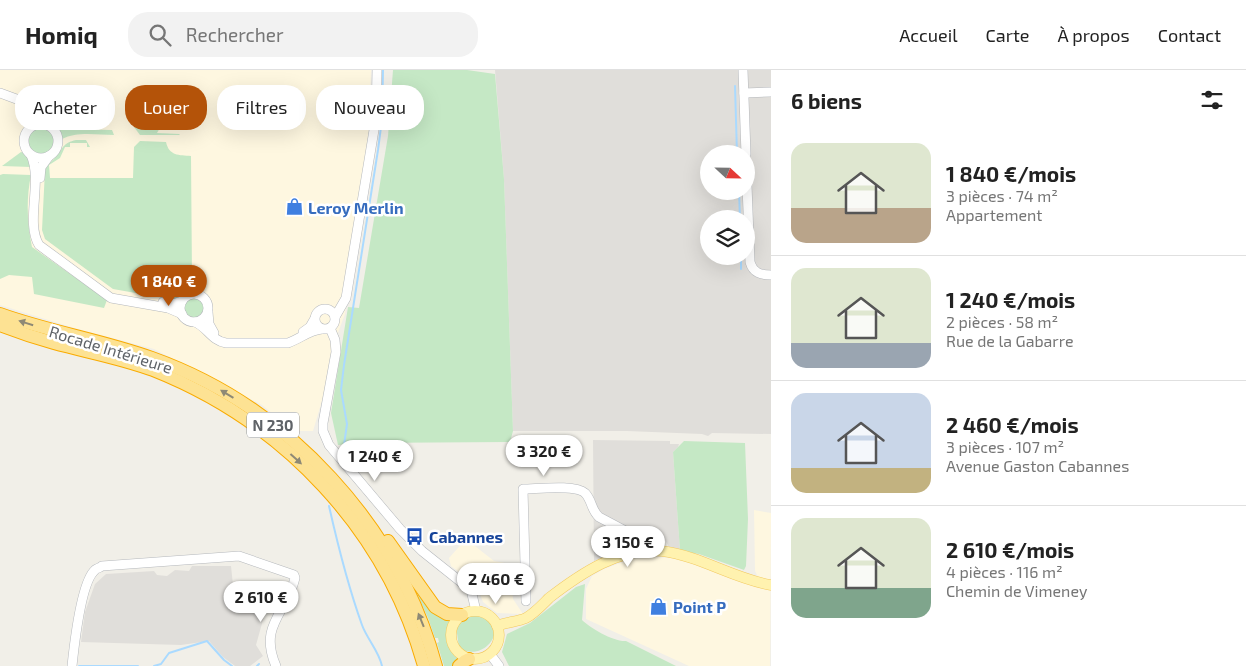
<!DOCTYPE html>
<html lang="fr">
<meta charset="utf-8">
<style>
:root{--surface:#fff;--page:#f2f2f2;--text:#222;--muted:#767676;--line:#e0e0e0;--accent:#b45309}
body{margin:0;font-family:"Exo 2",sans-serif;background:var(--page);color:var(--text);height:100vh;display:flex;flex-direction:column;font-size:19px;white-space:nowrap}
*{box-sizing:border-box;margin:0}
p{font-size:16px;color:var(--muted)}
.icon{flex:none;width:28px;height:28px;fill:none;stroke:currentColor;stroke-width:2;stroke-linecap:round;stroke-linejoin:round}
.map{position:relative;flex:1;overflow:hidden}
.sheet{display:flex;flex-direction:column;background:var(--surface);width:475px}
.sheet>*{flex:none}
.guide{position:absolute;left:15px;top:15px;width:475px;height:45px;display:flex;gap:10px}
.needle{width:32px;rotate:112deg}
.fabs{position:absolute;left:700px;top:75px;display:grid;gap:10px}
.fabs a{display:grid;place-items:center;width:55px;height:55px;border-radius:50%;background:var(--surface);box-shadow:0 5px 20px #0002;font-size:25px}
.price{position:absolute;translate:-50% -42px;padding:0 11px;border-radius:18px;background:#fff;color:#222;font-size:16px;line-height:32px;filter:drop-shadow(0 1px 2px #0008)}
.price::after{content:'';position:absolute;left:50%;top:30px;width:15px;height:11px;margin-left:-8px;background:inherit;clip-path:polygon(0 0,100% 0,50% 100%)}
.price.active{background:var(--accent);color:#fff}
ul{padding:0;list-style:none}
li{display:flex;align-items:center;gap:15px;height:125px;padding:0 20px}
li+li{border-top:1px solid var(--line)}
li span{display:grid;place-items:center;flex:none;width:140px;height:100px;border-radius:15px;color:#555}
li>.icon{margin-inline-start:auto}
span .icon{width:60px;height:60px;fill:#fffc;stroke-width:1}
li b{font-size:21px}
h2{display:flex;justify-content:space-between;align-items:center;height:60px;padding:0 20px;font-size:21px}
.pill{padding:0 18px;border-radius:20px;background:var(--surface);box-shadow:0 5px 20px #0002;font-size:18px;line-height:45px}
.pill.active{background:var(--accent);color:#fff}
header{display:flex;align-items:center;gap:30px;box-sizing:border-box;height:70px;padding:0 25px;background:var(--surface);border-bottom:1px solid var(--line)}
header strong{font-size:24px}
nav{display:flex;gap:28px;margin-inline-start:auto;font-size:18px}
.search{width:350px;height:45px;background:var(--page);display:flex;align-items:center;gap:12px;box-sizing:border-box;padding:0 18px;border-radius:20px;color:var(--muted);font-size:19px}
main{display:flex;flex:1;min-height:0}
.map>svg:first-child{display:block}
.commercial{fill:#fef7e0}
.industrial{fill:#e0deda;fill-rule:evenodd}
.green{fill:#c5e8c5}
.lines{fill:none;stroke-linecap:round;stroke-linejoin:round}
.stream{stroke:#aadaff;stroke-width:2}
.minor-casing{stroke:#b5b8bc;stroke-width:10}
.major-casing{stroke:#f2c960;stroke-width:11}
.highway-casing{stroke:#f9ab00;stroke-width:14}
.minor{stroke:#fff;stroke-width:9}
.major{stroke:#fff2af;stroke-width:10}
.highway{stroke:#fde293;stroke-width:12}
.oneway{fill:#8e8975}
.labels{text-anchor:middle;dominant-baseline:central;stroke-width:5;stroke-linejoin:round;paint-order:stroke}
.shield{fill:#fff;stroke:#8f9295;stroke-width:1}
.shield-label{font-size:15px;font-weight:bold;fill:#5f6368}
.shop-label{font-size:16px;font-weight:bold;fill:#366cbe;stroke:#fff;text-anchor:start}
.street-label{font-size:16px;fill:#5f6368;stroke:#fff}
.transit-label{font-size:16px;font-weight:bold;fill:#164399;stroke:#fff;text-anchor:start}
</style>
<header>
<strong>Homiq</strong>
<div class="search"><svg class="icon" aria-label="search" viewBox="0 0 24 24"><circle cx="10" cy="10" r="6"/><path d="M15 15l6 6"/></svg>Rechercher</div>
<nav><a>Accueil</a><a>Carte</a><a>À propos</a><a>Contact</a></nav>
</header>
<main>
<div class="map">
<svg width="771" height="596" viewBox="0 0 771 596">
<rect width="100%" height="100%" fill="#f1efe8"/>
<g class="commercial">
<path d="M0 0H371L368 75 361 156 345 244 333 276 324 324 313 361H294L262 335 154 279 74 258 0 235Z"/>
<path d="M754 440 771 443 770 596H689L586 549V519L592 506 604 499 631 489 654 487 673 488 694 493 754 515 758 507 755 501Z"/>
<path d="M466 469 494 491 510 494 513 529 523 544 497 543 483 532 476 514 451 496 449 488Z"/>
</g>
<g class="industrial">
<path d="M495 0H771V364L712 363 708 366 702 364 627 361H513L504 109ZM709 84H746V121H709ZM709 149H746V186H709Z"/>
<path d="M593 370 670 371V374H679L678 377 673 382 680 481 669 477 665 470 645 476 610 484 594 491Z"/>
<path d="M192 496H231L233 515 268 532 256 575 263 586 250 596H235L223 587 209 571 181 575 81 572 85 542 95 514 106 504 154 501 157 505 167 506 175 500 189 501Z"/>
</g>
<g class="green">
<path d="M393 0H467L495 4 504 109 513 361 510 372 358 373 338 375 331 343 348 237 359 238 388 66Z"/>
<path d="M111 27H113L112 47 65 46 64 51 58 49 72 39H93L102 35Z"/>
<path d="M23 30 67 37 50 50H41Z"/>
<path d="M158 38H162L161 56 157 63 180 64 179 65H140L134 57 135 46 151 45Z"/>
<path d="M55 51 64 56V59L112 60 114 65C98 65 77 61 62 69L59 61 52 53Z"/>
<circle cx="41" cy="71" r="13"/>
<path d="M76 70H86L90 77H87V73H70V77H65L60 88 49 95 50 108H133L134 77 140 71 166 72C169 86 179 85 191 86L192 209 175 230 113 219 45 169 42 160 45 100C48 93 53 91 57 85 64 77 63 73 76 70Z"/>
<path d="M21 82 25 83 31 90V97L2 96Z"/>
<path d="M3 104 31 105C26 129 27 153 32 177L107 230 104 238 34 224 32 207 9 205 0 209V105Z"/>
<circle cx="194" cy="238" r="11"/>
<path d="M684 371 745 373 748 449 746 496 744 500 699 484 680 481 673 382Z"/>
<path d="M409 506 453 547C445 563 446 578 461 589L455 596H444L437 573 439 572 438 568H435L428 548Z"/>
<path d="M585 514 582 550C590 558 614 572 626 571L676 596H509L502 582 507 564 530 553 576 517Z"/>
<path d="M471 545C516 544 489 596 459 578L456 556 464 548Z"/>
</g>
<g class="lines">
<g class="stream">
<path d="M735 16 737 84"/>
<path d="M739 121 740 149"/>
<path d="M741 186V199"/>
<path d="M343 382 347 354 341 320 344 295 378 80 382 49 383 0"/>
<path d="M329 436C338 476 348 516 362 555 367 569 379 581 382 596"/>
<path d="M79 596H138"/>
<path d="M154 596 161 594 169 583 207 571 224 590 232 596"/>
<path d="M257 596 259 594"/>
</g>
<defs>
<g id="minor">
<path d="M743 0 746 84"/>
<path d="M0 23 19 30 34 49 43 54"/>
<path d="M744 23 771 22"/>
<circle cx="41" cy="71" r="17"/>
<path d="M31 85C43 112 25 152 39 175L111 228 168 238 182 244"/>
<path d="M746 90 750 192C753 203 761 205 771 205"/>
<path d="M40 108 41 97 49 86"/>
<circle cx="194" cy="238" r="14"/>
<path d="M163 232 173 234 182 231"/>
<circle cx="325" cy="249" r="10"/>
<path d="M208 242 209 254 214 263"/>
<path d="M335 247 346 228 376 48 377 0"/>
<path d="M195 252C207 257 212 271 226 273H288C300 269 309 260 322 259"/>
<path d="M330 258 335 270 336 282 323 353V361L329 375 400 459 422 481 471 520 476 541"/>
<path d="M303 262 310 257 314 250"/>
<path d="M526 531 523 419C537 419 575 414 585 423 592 430 591 440 599 447L646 472 650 475V481"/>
<path d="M490 584 499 596"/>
<path d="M72 596C74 577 81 512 95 500 95 499 102 497 102 496L239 486 294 505 295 508C287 543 258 555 276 596"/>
</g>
<g id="major">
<circle cx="475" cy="565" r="24"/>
<path d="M497 556C506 552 517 552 526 548 535 543 542 535 549 528 580 504 621 476 662 481 701 486 734 509 771 515"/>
</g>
<g id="highway">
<path d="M0 244C50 262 102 270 152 288 289 337 398 456 436 596"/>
<path d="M0 255C18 262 36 268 54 273 87 282 121 288 153 300 284 352 386 459 424 596"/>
<path d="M388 471 435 537 447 544 462 545"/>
<path d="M459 596 465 591 469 589"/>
</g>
</defs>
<use href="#minor" class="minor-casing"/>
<use href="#major" class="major-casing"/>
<use href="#highway" class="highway-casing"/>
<use href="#minor" class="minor"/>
<use href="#major" class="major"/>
<use href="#highway" class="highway"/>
</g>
<defs><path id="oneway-solid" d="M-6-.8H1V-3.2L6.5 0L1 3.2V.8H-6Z" transform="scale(1.25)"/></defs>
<g class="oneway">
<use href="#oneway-solid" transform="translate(26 253) rotate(-163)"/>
<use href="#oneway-solid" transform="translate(227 324) rotate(-149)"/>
<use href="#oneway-solid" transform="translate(296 389) rotate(42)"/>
<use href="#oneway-solid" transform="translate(421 550) rotate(-112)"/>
</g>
<defs>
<symbol id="shop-bare" viewBox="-9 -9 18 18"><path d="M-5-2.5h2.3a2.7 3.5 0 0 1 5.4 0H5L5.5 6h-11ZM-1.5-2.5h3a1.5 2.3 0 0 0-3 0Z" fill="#3f7fe0" stroke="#fff" stroke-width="2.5" paint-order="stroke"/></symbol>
<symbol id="bus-bare" viewBox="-9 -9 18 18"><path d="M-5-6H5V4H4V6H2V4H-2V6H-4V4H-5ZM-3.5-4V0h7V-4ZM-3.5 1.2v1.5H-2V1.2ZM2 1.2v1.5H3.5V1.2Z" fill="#1a4fb4" stroke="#fff" stroke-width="2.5" paint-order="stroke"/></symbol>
</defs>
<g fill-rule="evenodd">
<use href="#shop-bare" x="282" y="124" width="25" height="25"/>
<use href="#bus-bare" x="402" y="454" width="25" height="25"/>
<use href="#shop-bare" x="646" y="524" width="25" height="25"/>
</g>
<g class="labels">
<rect class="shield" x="247" y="342.5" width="52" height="25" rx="4"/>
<g class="shield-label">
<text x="273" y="355">N 230</text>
</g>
<g class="shop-label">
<text x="308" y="137">Leroy Merlin</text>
<text x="673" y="536">Point P</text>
</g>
<g class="street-label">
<text transform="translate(111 279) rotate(17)">Rocade Intérieure</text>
</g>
<g class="transit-label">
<text x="429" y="466">Cabannes</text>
</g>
</g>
</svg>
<div class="fabs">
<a><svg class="needle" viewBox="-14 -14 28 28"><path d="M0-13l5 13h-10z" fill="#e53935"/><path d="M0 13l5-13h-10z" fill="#767676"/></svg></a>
<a><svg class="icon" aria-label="layers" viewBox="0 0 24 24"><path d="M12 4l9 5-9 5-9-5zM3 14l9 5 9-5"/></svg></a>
</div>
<b class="price active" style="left:169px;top:237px">1 840 €</b>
<b class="price" style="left:544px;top:407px">3 320 €</b>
<b class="price" style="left:375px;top:412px">1 240 €</b>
<b class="price" style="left:628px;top:498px">3 150 €</b>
<b class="price" style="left:496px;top:535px">2 460 €</b>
<b class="price" style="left:261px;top:553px">2 610 €</b>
<div class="guide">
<a class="pill">Acheter</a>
<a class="pill active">Louer</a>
<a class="pill">Filtres</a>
<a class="pill">Nouveau</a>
</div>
</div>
<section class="sheet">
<h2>6 biens<svg class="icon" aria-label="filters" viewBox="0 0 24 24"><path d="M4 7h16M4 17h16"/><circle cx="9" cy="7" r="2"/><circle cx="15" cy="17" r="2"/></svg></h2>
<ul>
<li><span style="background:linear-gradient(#dfe7d0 65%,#b9a48a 0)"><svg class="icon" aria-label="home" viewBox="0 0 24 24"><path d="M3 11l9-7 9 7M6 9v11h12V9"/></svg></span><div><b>1 840 €/mois</b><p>3 pièces · 74 m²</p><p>Appartement</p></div></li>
<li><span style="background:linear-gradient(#dfe7d0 75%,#9aa5b1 0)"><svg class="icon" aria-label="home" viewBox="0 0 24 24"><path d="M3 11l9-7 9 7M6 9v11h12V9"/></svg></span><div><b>1 240 €/mois</b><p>2 pièces · 58 m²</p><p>Rue de la Gabarre</p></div></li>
<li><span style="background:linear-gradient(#c9d6e8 75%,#c2b280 0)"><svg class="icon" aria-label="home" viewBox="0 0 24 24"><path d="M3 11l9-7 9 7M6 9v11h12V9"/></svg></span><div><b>2 460 €/mois</b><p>3 pièces · 107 m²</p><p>Avenue Gaston Cabannes</p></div></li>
<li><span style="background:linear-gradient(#dfe7d0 70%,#7fa58c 0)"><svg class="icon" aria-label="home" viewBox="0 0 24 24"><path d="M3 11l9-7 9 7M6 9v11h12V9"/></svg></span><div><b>2 610 €/mois</b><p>4 pièces · 116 m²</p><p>Chemin de Vimeney</p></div></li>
</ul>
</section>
</main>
